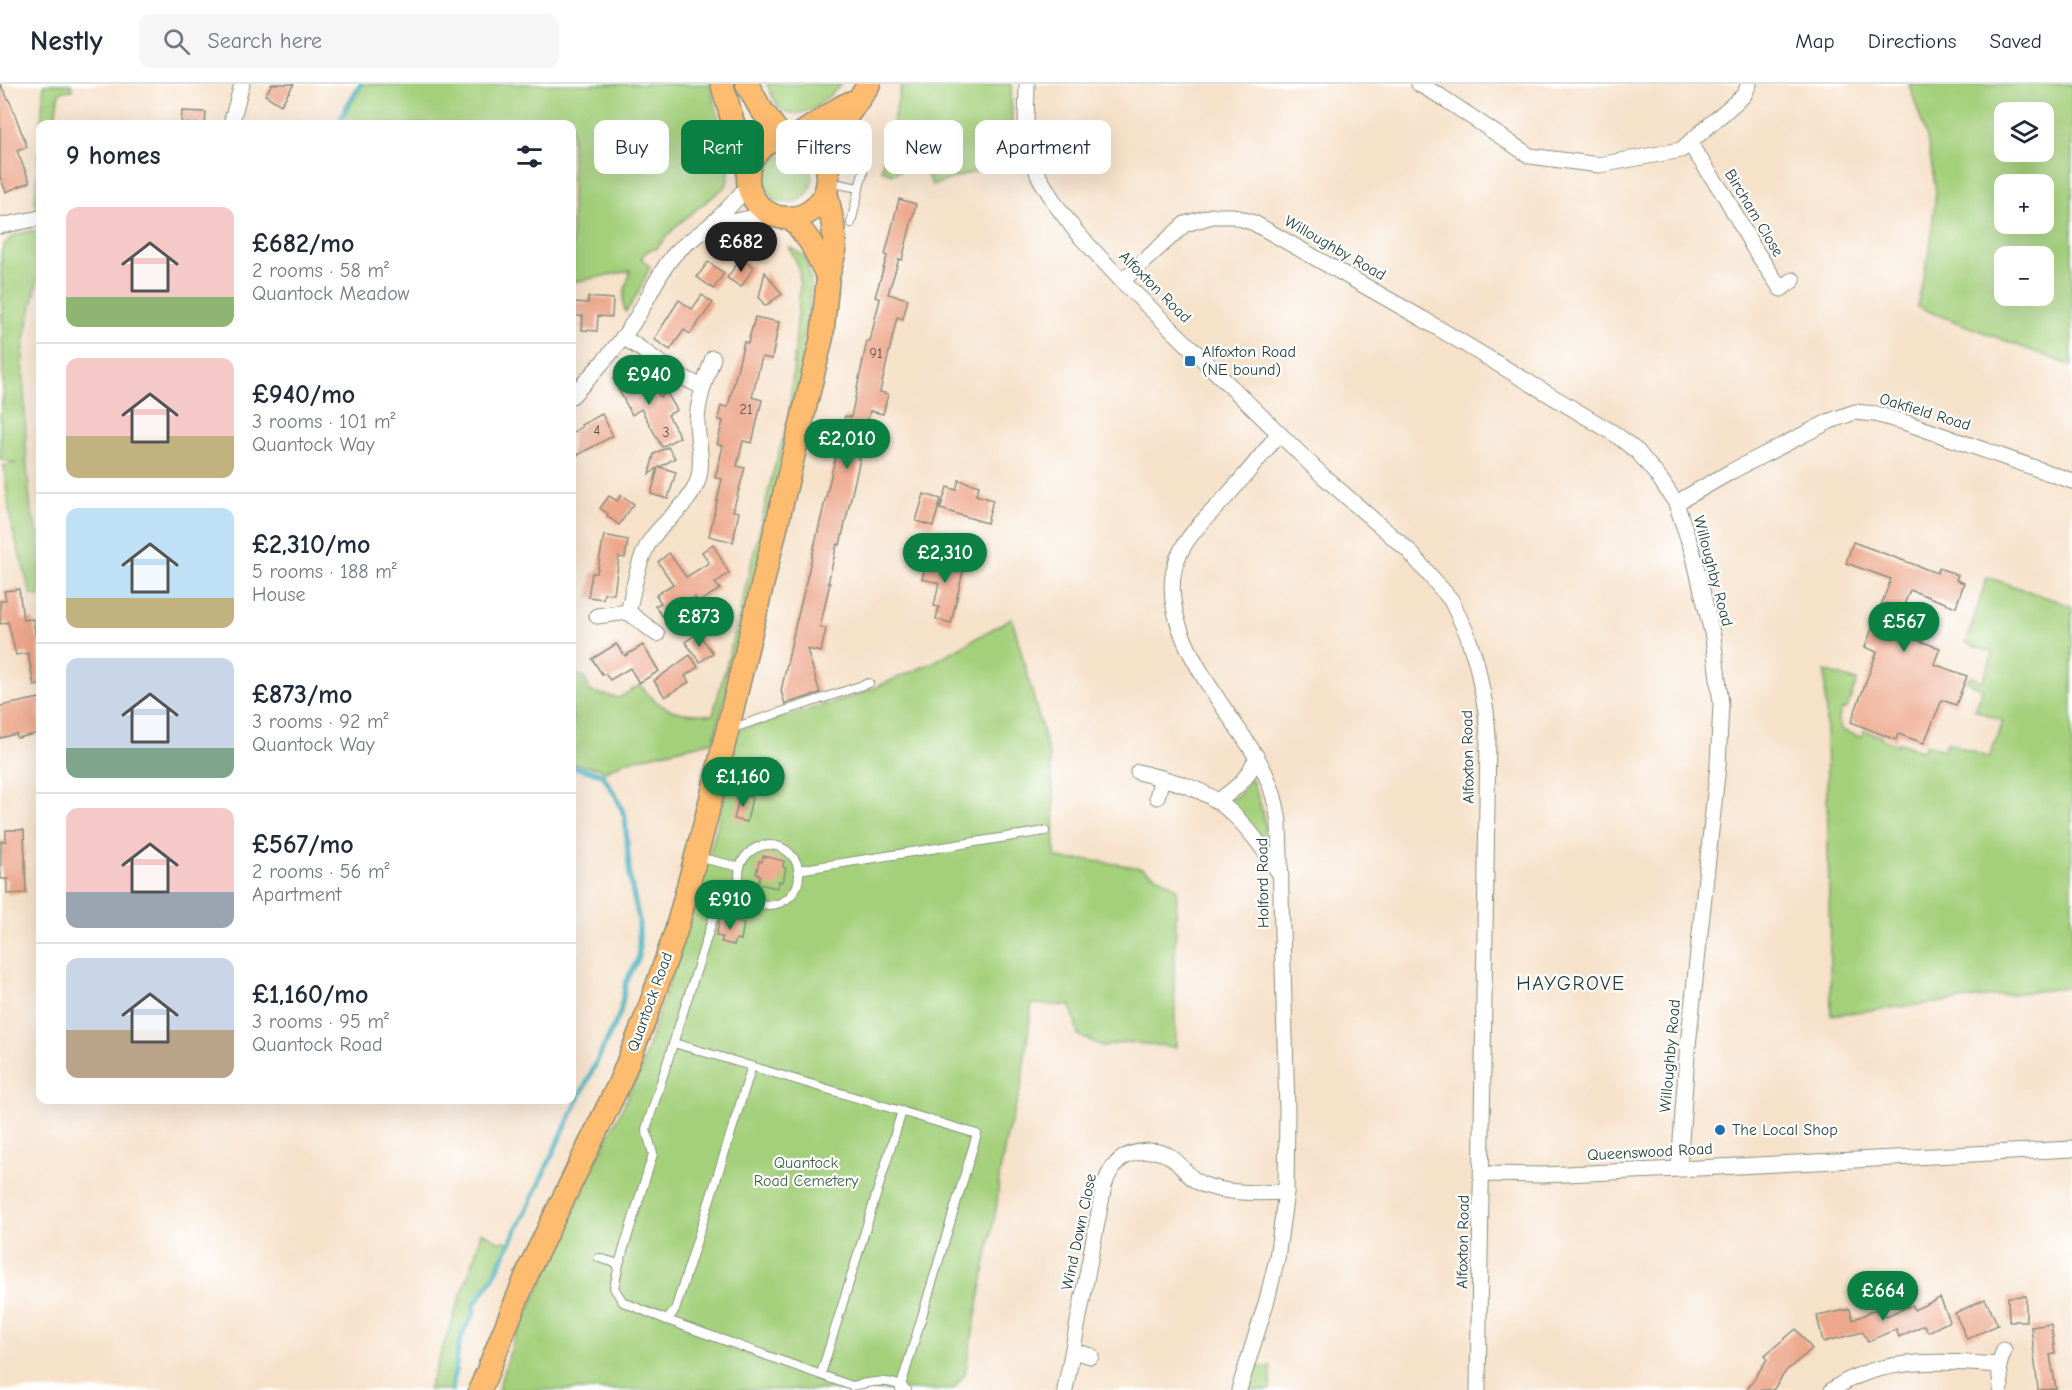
<!DOCTYPE html>
<meta charset="utf-8">
<style>
:root{--surface:#fff;--page:#f6f6f7;--text:#1f2937;--muted:#747a83;--line:#e0e1e3;--accent:#0b8043}
body{margin:0;font-family:"Comic Neue",sans-serif;background:var(--page);color:var(--text);height:100vh;display:flex;flex-direction:column;font-size:22px;white-space:nowrap}
*{box-sizing:border-box;margin:0}
p{font-size:20px;color:var(--muted)}
.icon{flex:none;width:33px;height:33px;fill:none;stroke:currentColor;stroke-width:2;stroke-linecap:round;stroke-linejoin:round}
.map{position:relative;flex:1;overflow:hidden}
.drawer{position:absolute;left:36px;top:36px;width:540px;height:984px;display:flex;flex-direction:column;background:var(--surface);border-radius:12px;box-shadow:0 6px 24px #0002}
.drawer>*{flex:none}
.top-card{position:absolute;left:594px;top:36px;width:570px;height:54px;display:flex;gap:12px}
.fabs{position:absolute;left:1994px;top:18px;display:grid;gap:12px}
.fabs a{display:grid;place-items:center;width:60px;height:60px;border-radius:12px;background:var(--surface);box-shadow:0 6px 24px #0002;font-size:30px}
.price{position:absolute;translate:-50% -51px;padding:0 14px;border-radius:21px;background:var(--accent);color:#fff;font-size:20px;line-height:39px;filter:drop-shadow(0 2px 3px #0008)}
.price::after{content:'';position:absolute;left:50%;top:36px;width:18px;height:14px;margin-left:-9px;background:inherit;clip-path:polygon(0 0,100% 0,50% 100%)}
.price.on{background:#222;color:#fff}
ul{padding:0;list-style:none}
li{display:flex;align-items:center;gap:18px;height:150px;padding:0 30px}
li+li{border-top:2px solid var(--line)}
li span{display:grid;place-items:center;flex:none;width:168px;height:120px;border-radius:12px;color:#555}
li>.icon{margin-inline-start:auto}
span .icon{width:72px;height:72px;fill:#fffc;stroke-width:1}
li b{font-size:26px}
h2{display:flex;justify-content:space-between;align-items:center;height:72px;padding:0 30px;font-size:26px}
.pill{padding:0 21px;border-radius:12px;background:var(--surface);box-shadow:0 6px 24px #0002;font-size:21px;line-height:54px}
.pill.on{background:var(--accent);color:#fff}
header{display:flex;align-items:center;gap:36px;box-sizing:border-box;height:84px;padding:0 30px;background:var(--surface);border-bottom:2px solid var(--line)}
header strong{font-size:28px}
nav{display:flex;gap:33px;margin-inline-start:auto;font-size:21px}
.search{width:420px;height:54px;background:var(--page);display:flex;align-items:center;gap:15px;box-sizing:border-box;padding:0 21px;border-radius:12px;color:var(--muted);font-size:22px}
.map>svg:first-child{display:block}
.green{fill:#a4d07c;stroke:#628658;stroke-width:1.5;fill-rule:evenodd}
.lines{fill:none;stroke-linecap:round;stroke-linejoin:round}
.stream{stroke:#42b0bf;stroke-width:5}
.building{fill:#eda78b}
.lane-casing{stroke:#8a8f7e;stroke-width:10}
.street-casing{stroke:#8a8f7e;stroke-width:17}
.primary-casing{stroke:#8a8f7e;stroke-width:25}
.lane{stroke:#fff;stroke-width:8}
.street{stroke:#fff;stroke-width:15}
.primary{stroke:#febc70;stroke-width:22}
.poi-dot{fill:#1f6fb2;stroke:#fff;stroke-width:2}
.labels{text-anchor:middle;dominant-baseline:central;stroke-width:4.5;stroke-linejoin:round;paint-order:stroke}
.number-label{font-size:14px;fill:#52584a}
.street-label{font-size:16px;fill:#1f3d34;stroke:#fff}
.poi-label{font-size:16px;fill:#1f3d34;stroke:#fff;text-anchor:start}
.park-label{font-size:16px;fill:#406246;stroke:#fff}
.quarter-label{font-size:20px;letter-spacing:1.5px;fill:#1f3d34;stroke:#fff}
</style>
<header>
<strong>Nestly</strong>
<div class="search"><svg class="icon" aria-label="search" viewBox="0 0 24 24"><circle cx="10" cy="10" r="6"/><path d="M15 15l6 6"/></svg>Search here</div>
<nav><a>Map</a><a>Directions</a><a>Saved</a></nav>
</header>
<div class="map">
<svg width="2072" height="1306" viewBox="0 0 2072 1306">
<rect width="100%" height="100%" fill="#fff"/>
<filter id="ink" filterUnits="userSpaceOnUse"><feTurbulence type="fractalNoise" baseFrequency=".0167" numOctaves="2"/><feDisplacementMap in="SourceGraphic" scale="12" xChannelSelector="R" yChannelSelector="G"/><feConvolveMatrix kernelMatrix="1 2 1 2 8 2 1 2 1" color-interpolation-filters="sRGB"/></filter>
<filter id="wash" filterUnits="userSpaceOnUse"><feTurbulence type="fractalNoise" baseFrequency=".008" numOctaves="4" result="noise"/><feDisplacementMap in="SourceGraphic" scale="24" xChannelSelector="R" yChannelSelector="G"/><feGaussianBlur stdDeviation="1.35" result="paint"/><feColorMatrix in="noise" values="0 0 0 0 0 0 0 0 0 0 0 0 0 0 0 0 0 1.4 0 .05"/><feComposite in="paint" operator="in"/></filter>
<g filter="url(#wash)">
<rect width="100%" height="100%" fill="#f6e1c9"/>
<g class="green">
<path d="M44 0H71L72 6 63 7 59 9 54 40H41Z"/>
<path d="M363 0H710L725 58 724 62 719 63V66L721 68H728C730 79 730 91 726 102L677 141 657 164 647 167 641 174 650 183 638 209 626 228C619 217 628 199 630 187L572 198V40H341C346 25 356 14 363 0Z"/>
<path d="M767 0H842C828 14 803 40 781 25 775 20 770 7 767 0Z"/>
<path d="M902 0H1011L1012 44 1021 73 932 101 921 78 892 90 881 86Z"/>
<path d="M1909 0H2072V282L1917 223 1930 164 1936 107 1927 54ZM2004 28H2043V68H2004ZM2004 100H2043V140H2004ZM2004 172H2043V212H2004Z"/>
<path d="M40 58V124H36L35 116Z"/>
<circle cx="788" cy="95" r="24"/>
<path d="M40 146V185L24 259 23 274 27 383 31 427 40 455V513L31 510 11 440 4 382 15 379 0 375V333L3 309 1 169C6 150 23 148 40 146Z"/>
<path d="M789 163 806 173 811 199 809 228 801 266 804 291 714 657 627 677 605 687 598 684 574 680 572 678V590L583 592 591 608 619 614 640 601C663 630 677 629 713 631L736 544 773 388 789 336 800 202 799 183Z"/>
<path d="M1987 493 2072 522V903L1831 931 1825 587 1857 597 1847 624 1841 627 1838 637 1842 646 1861 653 1864 646 1880 652V654L1897 661 1898 658 1922 667 1926 660 1943 666 1947 658 1989 674 2003 637 1975 626 1983 605 1967 598 1969 592 1983 597 1993 569 1966 559Z"/>
<path d="M1012 534 1049 671 1054 711 1055 773 1068 776H1089L1142 784 1177 804 1174 893 1176 963 1124 958 1104 963 1078 951 1071 922 1032 920 1021 1004 1007 1051 999 1093 997 1120 965 1290 953 1306H498L514 1256 539 1205 570 1132 640 987 701 801 720 731 738 646 855 612 932 579Z"/>
<path d="M1251 694C1259 715 1268 739 1265 762L1228 721 1229 715 1239 711Z"/>
<path d="M481 1148 499 1157 511 1158 492 1196 475 1219 473 1232 464 1246 459 1261 452 1306H428L475 1172Z"/>
<path d="M1255 1283H1271L1270 1306H1247Z"/>
</g>
<g class="lines">
<g class="stream">
<path d="M339 40 346 23 361 0"/>
<path d="M452 1306 459 1261 464 1246 473 1232 475 1219 492 1196 534 1111 556 1062 620 929 626 898 639 873V836L630 795 625 733 616 712 602 690 572 683"/>
</g>
</g>
<g id="blocks">
<g class="building">
<path d="M0 0 11 20 27 63 17 67 30 98 6 108 0 93Z"/>
<path d="M272 0H294L281 21 265 11Z"/>
<path d="M182 27 206 28 205 40H181Z"/>
<path d="M899 115 916 120 902 176 899 175 888 210 908 215 903 235 897 233 880 308 888 310 883 330 870 327 863 353 858 375H860L840 461 837 460 828 499H830L820 543 826 544 821 568 807 565 820 609 785 620 781 607 797 534V536L845 332 851 333 867 257H870L875 235 880 215 875 213 887 172 885 171Z"/>
<path d="M741 174 754 183 741 203 727 194Z"/>
<path d="M708 178 724 189 714 205 697 193Z"/>
<path d="M765 188 782 210 765 222 759 213Z"/>
<path d="M702 211 713 219 690 250 684 246 670 266 654 255 679 216 692 225Z"/>
<path d="M588 213 613 215 612 233 598 232 597 247 582 246 583 232H572V218L588 219Z"/>
<path d="M755 233 779 238 772 275 762 273 752 313 762 316 752 359 743 357 737 382 745 384 733 427 739 428 733 458 709 452 722 395 715 394 723 362 717 360 723 337 718 335 721 322 728 323 744 258 748 259Z"/>
<path d="M626 288 633 300 648 292 660 313 667 309 677 326 668 331 680 353 662 363 641 325 632 331 613 295Z"/>
<path d="M602 330 613 352 572 374V349L582 343 581 341Z"/>
<path d="M668 363 675 374 660 383 676 388 668 415 651 410 658 384 649 390 654 370Z"/>
<path d="M959 396 979 402 976 411 993 416 987 439 940 425 947 403 956 406Z"/>
<path d="M924 410 941 415 933 442 916 437Z"/>
<path d="M621 411 634 420 619 441 607 432 608 430 600 424 609 412 617 417Z"/>
<path d="M604 451 628 456 625 474 619 473 614 510 604 509 603 515 588 513 592 489H597Z"/>
<path d="M1853 458 1937 489 1939 484 1958 491 1956 496 1964 499 1956 523 1910 506 1893 548 1940 564 1934 580 1967 592 1956 621 1942 616 1924 659 1898 650 1896 656 1851 638 1877 568 1865 563 1891 495 1846 479Z"/>
<path d="M713 460 729 489 715 499 720 505 699 518 695 513 663 533 655 522 661 519 656 511 673 500 658 478 669 469 686 493 709 479 702 468Z"/>
<path d="M928 471 965 479 951 539 936 535 939 523 934 522 939 499 922 495Z"/>
<path d="M19 505 23 536 33 535 36 553H39L40 601 34 602 28 569 16 571 8 538 0 540V517L6 516 4 507Z"/>
<path d="M698 549 713 569 700 578 685 558Z"/>
<path d="M616 560 625 572 643 561 659 587 639 599 630 584 610 596 605 590H602L592 575Z"/>
<path d="M690 571 698 583 685 592 689 598 665 613 654 597Z"/>
<path d="M40 614V649L17 654 16 650 0 654V622Z"/>
<path d="M740 711 752 713 747 738 734 735Z"/>
<path d="M6 746H24L26 809 7 810V795H1V757H6Z"/>
<path d="M763 772 784 777 783 783 786 784 783 798 779 797 778 804 758 800 760 791 756 790 759 777 762 778Z"/>
<path d="M720 834 744 839 741 856 736 855 734 861 721 858 723 853 716 852Z"/>
<path d="M2026 1212V1237H2009L2008 1213Z"/>
<path d="M1940 1214 1950 1237 1928 1248 1924 1241 1899 1253 1896 1245 1868 1258 1863 1248 1823 1258 1817 1232 1850 1225 1853 1236 1881 1223 1886 1232 1912 1221 1914 1226Z"/>
<path d="M1985 1215 1998 1241 1967 1255 1955 1229Z"/>
<path d="M2051 1240 2055 1270 2050 1271 2056 1305 2038 1306 2031 1243Z"/>
<path d="M1796 1245 1812 1265 1786 1287 1773 1306H1747L1767 1275 1765 1271Z"/>
</g>
</g>
</g>
<g filter="url(#ink)">
<use href="#blocks" fill-opacity="0" stroke="#8a8f7e" stroke-width="1.5"/>
<g class="lines">
<defs>
<g id="lane">
<path d="M828 98 859 104 851 139"/>
<path d="M859 104 863 89"/>
<path d="M730 645 869 599"/>
<circle cx="769" cy="791" r="30"/>
<path d="M697 773 740 783"/>
<path d="M798 786 1045 747"/>
<path d="M742 803 716 825 646 1045 653 1070 619 1180 614 1204 623 1218 667 1236 852 1302C872 1298 890 1293 907 1306"/>
<path d="M674 959 977 1050 900 1305"/>
<path d="M599 1174 619 1180"/>
<path d="M667 1236 675 1226 752 982"/>
<path d="M821 1290 902 1027"/>
</g>
<g id="street">
<path d="M1027 0 1026 43 1038 91 1056 121 1077 149 1122 197 1323 392 1409 467 1451 516 1467 550 1477 581 1486 627 1488 653 1478 1306"/>
<path d="M1419 0 1440 12 1530 72 1599 81 1681 66 1744 11 1749 0"/>
<path d="M231 40 242 0"/>
<path d="M1689 59 1725 112 1753 163 1781 205 1793 196"/>
<path d="M0 142 40 134"/>
<path d="M710 143 768 130"/>
<path d="M1122 197 1185 140 1212 132H1233L1254 139 1423 235 1615 350 1638 368 1660 395 1676 419 1693 469 1713 553 1721 620 1718 681 1687 971 1679 1085"/>
<path d="M623 253C650 270 673 291 703 303"/>
<path d="M572 312C595 287 620 261 638 231 650 211 658 190 673 172 683 160 696 153 708 143 724 130 737 115 749 100"/>
<path d="M1676 419 1732 387 1830 337 1855 328 1875 330 1904 338 2072 397"/>
<path d="M628 528C634 505 637 478 650 457 664 435 689 423 698 396 704 377 697 356 697 337 698 315 706 294 713 274"/>
<path d="M597 532 628 528 657 550"/>
<path d="M1138 688C1165 695 1194 701 1217 717 1242 734 1265 766 1281 792"/>
<path d="M1157 713 1162 694"/>
<path d="M1218 717C1240 701 1245 698 1257 673"/>
<path d="M1482 1090 1543 1091 1679 1085 2072 1065"/>
<path d="M1073 1267 1091 1272"/>
<path d="M2001 1304 1999 1281 2004 1266"/>
<path d="M1065 1306 1104 1102C1107 1094 1109 1087 1115 1081 1127 1066 1155 1063 1171 1073 1184 1083 1190 1097 1207 1102 1231 1110 1261 1109 1286 1108"/>
<path d="M1239 1306 1267 1216 1277 1174 1286 1108 1287 1027 1279 738C1276 715 1269 694 1257 674 1225 620 1144 532 1182 465 1193 445 1211 429 1226 413 1245 392 1262 371 1279 349"/>
<path d="M1832 1306C1879 1272 1945 1277 1999 1281"/>
</g>
<g id="primary">
<path d="M722 0 741 66 749 83"/>
<path d="M747 0 759 22 782 54"/>
<path d="M796 53 843 22 852 18"/>
<circle cx="788" cy="94" r="40"/>
<path d="M823 75C834 47 853 25 869 0"/>
<path d="M792 134 811 159 828 193"/>
<path d="M480 1306 530 1183 619 1000 646 933 676 847 705 739 822 253 828 193 835 167 833 141 826 107"/>
</g>
</defs>
<use href="#lane" class="lane-casing"/>
<use href="#street" class="street-casing"/>
<use href="#primary" class="primary-casing"/>
<use href="#lane" class="lane"/>
<use href="#street" class="street"/>
<use href="#primary" class="primary"/>
</g>
</g>
<g class="poi-dot">
<rect x="1184" y="271" width="12" height="12" rx="3"/>
<circle cx="1720" cy="1046" r="6"/>
</g>
<g class="labels">
<g class="number-label">
<text x="876" y="269">91</text>
<text x="746" y="325">21</text>
<text x="597" y="346">4</text>
<text x="666" y="348">3</text>
</g>
<g class="street-label">
<text transform="translate(1754 129) rotate(59)">Bircham Close</text>
<text transform="translate(1335 164) rotate(30)">Willoughby Road</text>
<text transform="translate(1155 203) rotate(45)">Alfoxton Road</text>
<text transform="translate(1925 328) rotate(17)">Oakfield Road</text>
<text transform="translate(1713 487) rotate(75)">Willoughby Road</text>
<text transform="translate(1468 673) rotate(-91)">Alfoxton Road</text>
<text transform="translate(1263 799) rotate(-91)">Holford Road</text>
<text transform="translate(650 918) rotate(-70)">Quantock Road</text>
<text transform="translate(1670 972) rotate(-85)">Willoughby Road</text>
<text transform="translate(1650 1068) rotate(-3)">Queenswood Road</text>
<text transform="translate(1079 1148) rotate(-78)">Wind Down Close</text>
<text transform="translate(1463 1158) rotate(-89)">Alfoxton Road</text>
</g>
<g class="poi-label">
<text x="1202" y="268">Alfoxton Road<tspan x="1202" dy="18">(NE bound)</tspan></text>
<text x="1732" y="1046">The Local Shop</text>
</g>
<g class="park-label">
<text x="806" y="1079">Quantock<tspan x="806" dy="18">Road Cemetery</tspan></text>
</g>
<g class="quarter-label">
<text x="1571" y="899">HAYGROVE</text>
</g>
</g>
</svg>
<div class="fabs">
<a><svg class="icon" aria-label="layers" viewBox="0 0 24 24"><path d="M12 4l9 5-9 5-9-5zM3 14l9 5 9-5"/></svg></a>
<a>+</a>
<a>−</a>
</div>
<b class="price on" style="left:741px;top:189px">£682</b>
<b class="price" style="left:649px;top:322px">£940</b>
<b class="price" style="left:847px;top:386px">£2,010</b>
<b class="price" style="left:945px;top:500px">£2,310</b>
<b class="price" style="left:699px;top:564px">£873</b>
<b class="price" style="left:1904px;top:569px">£567</b>
<b class="price" style="left:743px;top:724px">£1,160</b>
<b class="price" style="left:730px;top:847px">£910</b>
<b class="price" style="left:1883px;top:1238px">£664</b>
<div class="top-card">
<a class="pill">Buy</a>
<a class="pill on">Rent</a>
<a class="pill">Filters</a>
<a class="pill">New</a>
<a class="pill">Apartment</a>
</div>
<section class="drawer">
<h2>9 homes<svg class="icon" aria-label="filters" viewBox="0 0 24 24"><path d="M4 7h16M4 17h16"/><circle cx="9" cy="7" r="2"/><circle cx="15" cy="17" r="2"/></svg></h2>
<ul>
<li><span style="background:linear-gradient(#f6c9c9 75%,#8fb573 0)"><svg class="icon" aria-label="home" viewBox="0 0 24 24"><path d="M3 11l9-7 9 7M6 9v11h12V9"/></svg></span><div><b>£682/mo</b><p>2 rooms · 58 m²</p><p>Quantock Meadow</p></div></li>
<li><span style="background:linear-gradient(#f6c9c9 65%,#c2b280 0)"><svg class="icon" aria-label="home" viewBox="0 0 24 24"><path d="M3 11l9-7 9 7M6 9v11h12V9"/></svg></span><div><b>£940/mo</b><p>3 rooms · 101 m²</p><p>Quantock Way</p></div></li>
<li><span style="background:linear-gradient(#bfe0f5 75%,#c2b280 0)"><svg class="icon" aria-label="home" viewBox="0 0 24 24"><path d="M3 11l9-7 9 7M6 9v11h12V9"/></svg></span><div><b>£2,310/mo</b><p>5 rooms · 188 m²</p><p>House</p></div></li>
<li><span style="background:linear-gradient(#c9d6e8 75%,#7fa58c 0)"><svg class="icon" aria-label="home" viewBox="0 0 24 24"><path d="M3 11l9-7 9 7M6 9v11h12V9"/></svg></span><div><b>£873/mo</b><p>3 rooms · 92 m²</p><p>Quantock Way</p></div></li>
<li><span style="background:linear-gradient(#f6c9c9 70%,#9aa5b1 0)"><svg class="icon" aria-label="home" viewBox="0 0 24 24"><path d="M3 11l9-7 9 7M6 9v11h12V9"/></svg></span><div><b>£567/mo</b><p>2 rooms · 56 m²</p><p>Apartment</p></div></li>
<li><span style="background:linear-gradient(#c9d6e8 60%,#b9a48a 0)"><svg class="icon" aria-label="home" viewBox="0 0 24 24"><path d="M3 11l9-7 9 7M6 9v11h12V9"/></svg></span><div><b>£1,160/mo</b><p>3 rooms · 95 m²</p><p>Quantock Road</p></div></li>
</ul>
</section>
</div>
